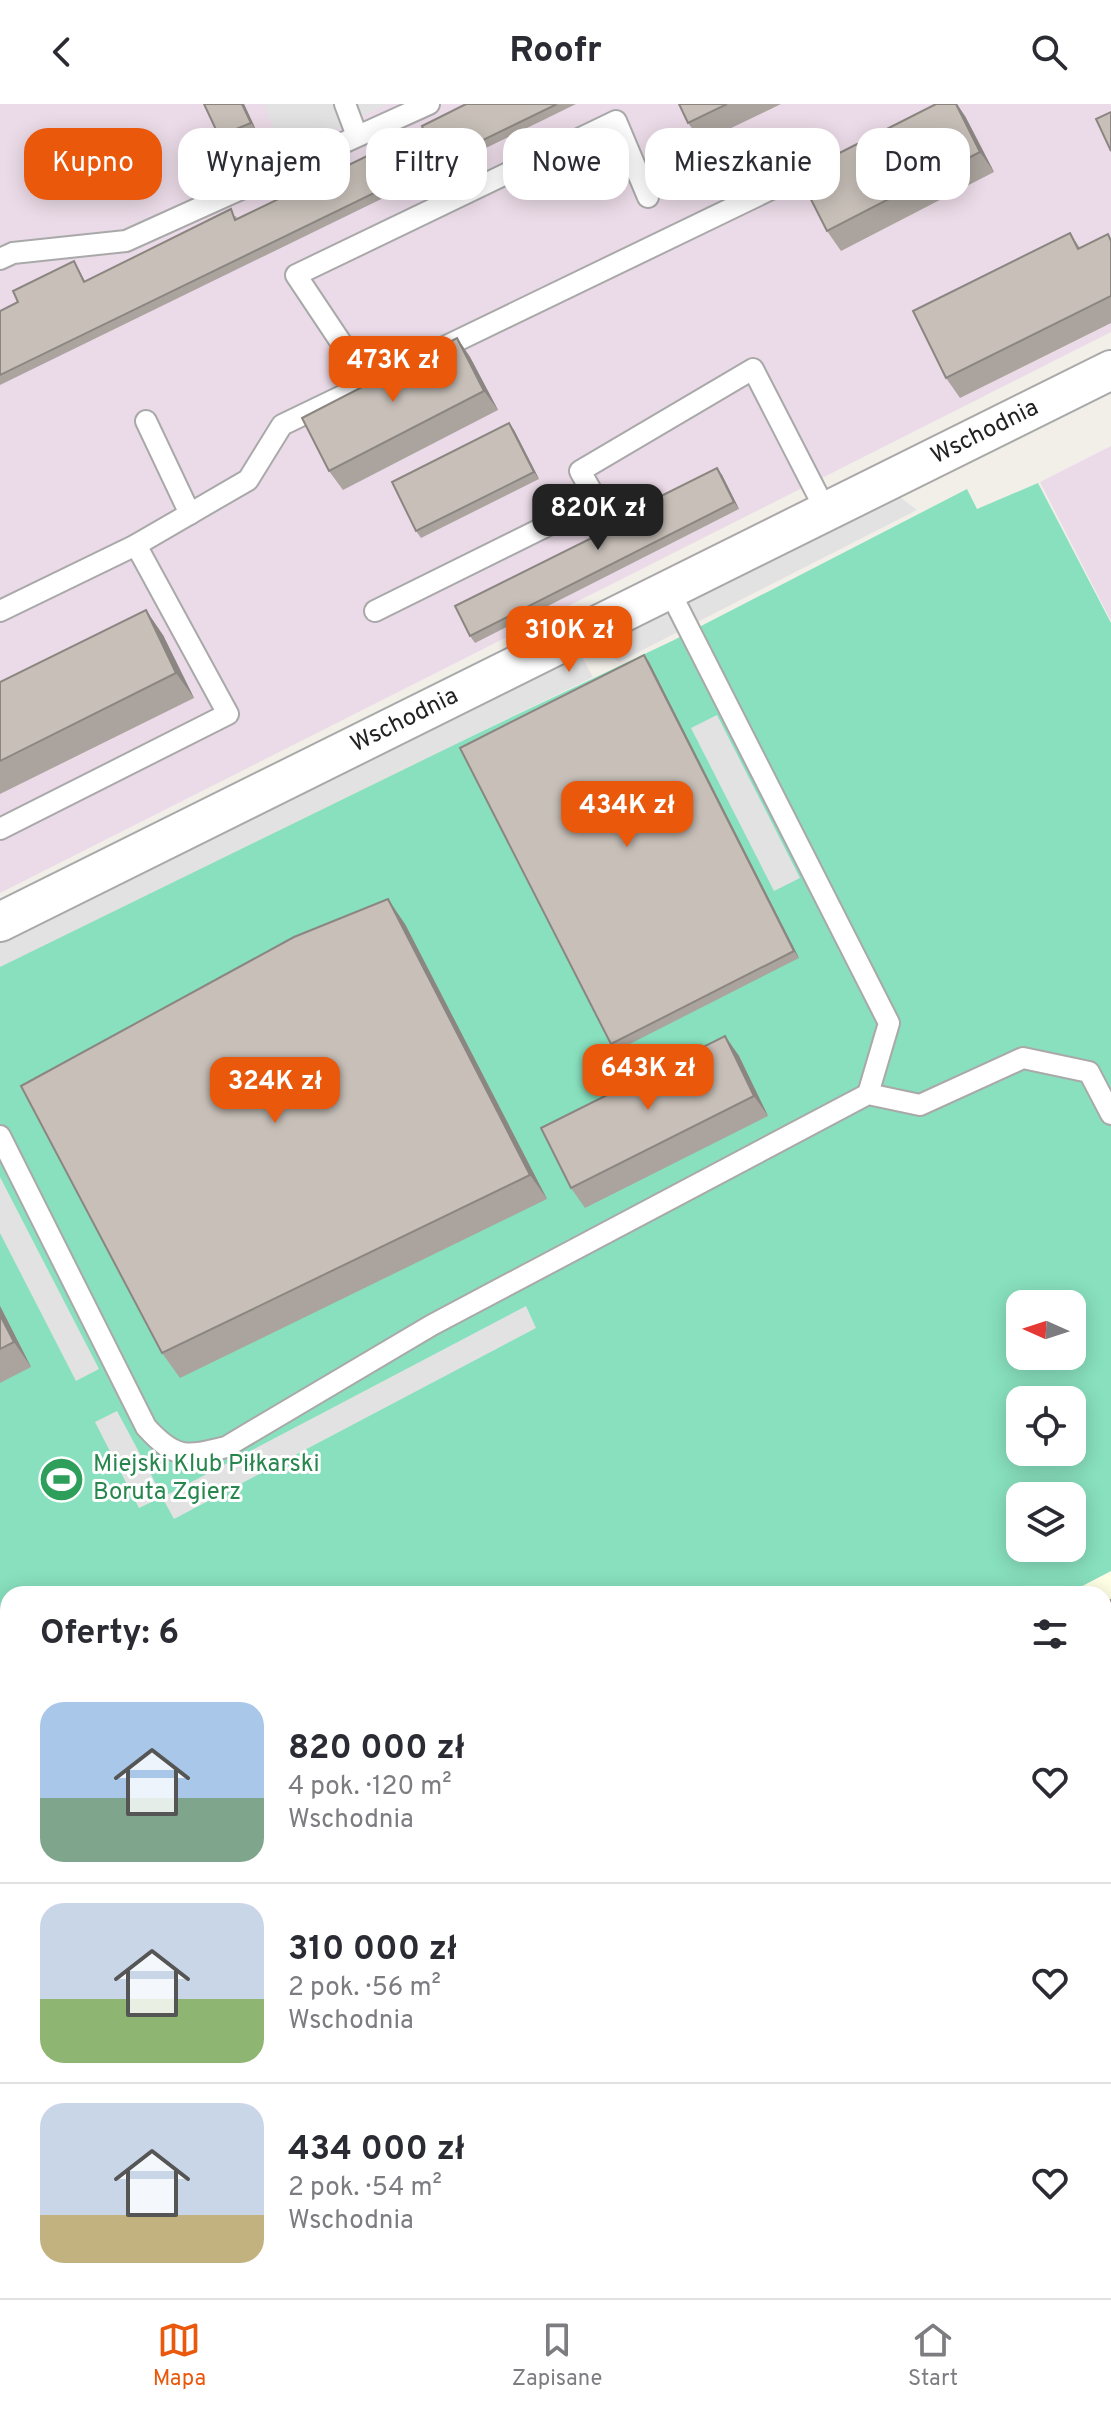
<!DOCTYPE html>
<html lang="pl">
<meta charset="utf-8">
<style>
:root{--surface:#fff;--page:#f2f2f3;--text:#2b2b33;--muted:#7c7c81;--line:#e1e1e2;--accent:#ea580c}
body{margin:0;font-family:Overpass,sans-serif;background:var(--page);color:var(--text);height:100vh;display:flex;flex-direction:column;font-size:30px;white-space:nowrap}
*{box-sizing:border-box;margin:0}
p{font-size:26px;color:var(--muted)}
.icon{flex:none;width:44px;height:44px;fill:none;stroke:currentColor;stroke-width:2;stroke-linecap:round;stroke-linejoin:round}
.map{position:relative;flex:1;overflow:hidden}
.sheet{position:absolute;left:0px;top:1482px;width:1112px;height:712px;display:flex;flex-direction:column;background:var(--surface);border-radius:24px 24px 0 0;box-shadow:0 4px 20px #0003}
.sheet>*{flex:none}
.banner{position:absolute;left:24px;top:24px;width:1064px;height:72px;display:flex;gap:16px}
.needle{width:52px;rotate:273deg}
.tools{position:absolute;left:1006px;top:1186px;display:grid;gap:16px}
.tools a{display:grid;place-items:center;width:80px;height:80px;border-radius:16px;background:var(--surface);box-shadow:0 4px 20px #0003;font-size:40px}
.price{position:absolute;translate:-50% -68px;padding:0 18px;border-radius:16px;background:var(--accent);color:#fff;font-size:26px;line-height:52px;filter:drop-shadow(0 2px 4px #0008)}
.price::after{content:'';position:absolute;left:50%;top:48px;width:24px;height:18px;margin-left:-12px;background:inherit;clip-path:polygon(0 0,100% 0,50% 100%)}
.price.on{background:#222;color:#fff}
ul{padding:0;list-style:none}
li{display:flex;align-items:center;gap:24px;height:200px;padding:0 40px}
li+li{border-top:2px solid var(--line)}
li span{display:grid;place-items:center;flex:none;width:224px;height:160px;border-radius:24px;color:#555}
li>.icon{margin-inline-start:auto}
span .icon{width:96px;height:96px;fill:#fffc;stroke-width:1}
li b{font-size:34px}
h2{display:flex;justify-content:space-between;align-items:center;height:96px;padding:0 40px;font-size:34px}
.tag{padding:0 28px;border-radius:24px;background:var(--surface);box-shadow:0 4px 20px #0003;font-size:28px;line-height:72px}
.tag.on{background:var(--accent);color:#fff}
header{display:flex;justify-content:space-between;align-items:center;height:104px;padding:0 40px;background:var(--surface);font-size:36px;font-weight:700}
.tab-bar{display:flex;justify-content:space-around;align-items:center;height:112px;border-top:2px solid var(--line);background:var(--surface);font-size:22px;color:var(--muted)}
.tab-bar a{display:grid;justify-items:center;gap:4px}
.tab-bar .on{color:var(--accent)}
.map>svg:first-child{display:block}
.industrial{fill:#ebdbe8}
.education{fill:#ffffe5}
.grass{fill:#cdebb0}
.pitch{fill:#88e0be;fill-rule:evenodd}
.parking{fill:#e2e2e2}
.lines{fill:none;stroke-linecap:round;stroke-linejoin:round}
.service-casing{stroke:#a9a9a9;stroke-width:24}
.minor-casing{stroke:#a9a9a9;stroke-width:42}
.service{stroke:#fff;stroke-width:20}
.minor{stroke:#fff;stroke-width:38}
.wall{fill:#aba49e}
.shaded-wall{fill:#8b8681}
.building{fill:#c7bfb8;stroke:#8b8681;stroke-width:2}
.labels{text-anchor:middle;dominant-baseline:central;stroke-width:6;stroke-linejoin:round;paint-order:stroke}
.street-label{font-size:24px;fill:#222;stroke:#fff}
.leisure-label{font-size:24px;fill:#27864d;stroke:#fff;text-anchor:start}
</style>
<header><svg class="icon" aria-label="back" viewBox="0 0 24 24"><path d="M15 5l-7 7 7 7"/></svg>Roofr<svg class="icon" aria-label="search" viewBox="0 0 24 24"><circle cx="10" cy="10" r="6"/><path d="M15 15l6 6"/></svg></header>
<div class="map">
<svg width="1111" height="2194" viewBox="0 0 1111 2194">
<rect width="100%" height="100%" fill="#f2efe9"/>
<g class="industrial">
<path d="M0 0H1111V228L0 789Z"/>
<path d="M1111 342V517L1040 378Z"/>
</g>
<path class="education" d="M1111 1467V1906L1104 1910V1490H1067Z"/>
<path class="grass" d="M883 2186H1056L1039 2194H881Z"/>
<g class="pitch">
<path d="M1038 379 1111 519V1467L1067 1490H8V2039L0 2024V856L672 537 967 385 977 405ZM1020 1200H1072V1252H1020ZM1020 1296H1072V1348H1020ZM1020 1392H1072V1444H1020Z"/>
<path d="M211 2186H273L258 2194H214Z"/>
</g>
<g class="parking">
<path d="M264 0H388L283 49Z"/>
<path d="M896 390 917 406 619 558 593 541Z"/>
<path d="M579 548 593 573 0 863V839Z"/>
<path d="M717 611 800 774 774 787 691 624Z"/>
<path d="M0 1073 99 1265 76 1277 0 1129Z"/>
<path d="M526 1202 536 1224 174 1415 162 1393 139 1404 95 1318 117 1307 163 1393Z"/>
<path d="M1111 2158V2194H1039L1056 2186H1104V2162Z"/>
</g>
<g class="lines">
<defs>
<g id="service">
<path d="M345 0 357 32"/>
<path d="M0 155 13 149 126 137 429 0"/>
<path d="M344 243 296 171 616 17 648 93"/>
<path d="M436 247 821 61"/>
<path d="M146 317 190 410"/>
<path d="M669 486 889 919 868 990"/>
<path d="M0 507 136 441 248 376 282 321 392 268"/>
<path d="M375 507 597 397 580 367 753 265 826 407"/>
<path d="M0 725 228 610 136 441"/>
<path d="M0 1032 146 1323C175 1355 186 1353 226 1343L432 1221 868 990 920 1001 1023 954 1089 968 1111 1010"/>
<path d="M1111 2123 1106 2153 1111 2163"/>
</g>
<g id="minor">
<path id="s1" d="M0 818 1111 266"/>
<path d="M1104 1968 1111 1965"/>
<path d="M697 2194 705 2186"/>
</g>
</defs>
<use href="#service" class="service-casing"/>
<use href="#minor" class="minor-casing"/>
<use href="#service" class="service"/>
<use href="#minor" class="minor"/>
</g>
<g class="wall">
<path d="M244 0 256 26 224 39 219 32Z"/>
<path d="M466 0H576L0 281V207L18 198 74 157 85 177 236 112 237 115 423 25Z"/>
<path d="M679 0H781L702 38 688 19Z"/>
<path d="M965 12 994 68 841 147 827 127Z"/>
<path d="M1070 129 1080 144 1108 130 1111 135V219L960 294 946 274Z"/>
<path d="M457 234 470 253 498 306 343 386 329 367Z"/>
<path d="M514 326 539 375 421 434 416 427Z"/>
<path d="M722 371 739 405 475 539 470 532 642 409Z"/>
<path d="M163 531 194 594 0 690V578Z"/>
<path d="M644 551 649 558 799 854 616 947 611 940Z"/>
<path d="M405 820 547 1095 180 1274 162 1249Z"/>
<path d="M725 932 739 952 768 1012 585 1104 571 1084Z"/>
<path d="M0 1202 31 1263 0 1279Z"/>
<path d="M71 2186H142L127 2194H75Z"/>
</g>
<g class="shaded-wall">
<path d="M242 0H244L256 26 251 19Z"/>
<path d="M956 0H957L965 12 994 68 980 48Z"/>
<path d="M457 234 470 253 498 306 484 287Z"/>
<path d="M509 319 514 326 539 375 534 368Z"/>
<path d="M717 364 722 371 739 405 734 398Z"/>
<path d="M146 506 163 531 194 594 176 569Z"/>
<path d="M644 551 649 558 799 854 794 847Z"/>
<path d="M388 795 405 820 547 1095 530 1071Z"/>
<path d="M725 932 739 952 768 1012 754 992Z"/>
<path d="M0 1202 31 1263 14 1238 0 1211Z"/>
</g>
<g class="building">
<path d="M204 0H242L251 19 219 32Z"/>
<path d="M466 0H557L0 271V207L18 198 13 187 74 157 84 178 231 105 235 116 423 25 422 22Z"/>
<path d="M679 0H727L688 19Z"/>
<path d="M936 0H956L980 48 827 127 798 70Z"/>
<path d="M1111 8V47L1096 15Z"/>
<path d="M1070 129 1078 145 1108 130 1111 137V192L946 274 913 207Z"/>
<path d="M457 234 484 287 329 367 302 314Z"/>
<path d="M509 319 534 368 416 427 392 378Z"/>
<path d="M717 364 734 398 470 532 455 502 642 409 639 403Z"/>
<path d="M146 506 176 569 0 657V578Z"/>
<path d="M644 551 794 847 611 940 460 644Z"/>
<path d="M388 795 530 1071 162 1249 21 982 294 833Z"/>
<path d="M725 932 754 992 571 1084 541 1024Z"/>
<path d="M0 1211 14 1238 0 1245Z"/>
<path d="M1111 1496V1650L1107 1652 1111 1661V1696L1104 1683V1500Z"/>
<path d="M1111 1737V1827L1104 1814V1741Z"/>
<path d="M71 2186H89L94 2194H75Z"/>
<path d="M89 2186H107L93 2193Z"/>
<path d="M444 2186H495L499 2194H448Z"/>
</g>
<defs>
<symbol id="stadium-disc" viewBox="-11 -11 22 22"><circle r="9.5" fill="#2e9e5b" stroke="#fff"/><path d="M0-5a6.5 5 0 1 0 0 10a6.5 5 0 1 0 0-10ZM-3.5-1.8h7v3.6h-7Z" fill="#fff"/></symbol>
</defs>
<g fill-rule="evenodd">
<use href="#stadium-disc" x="36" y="1350" width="51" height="51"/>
</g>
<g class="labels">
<g class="street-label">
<text stroke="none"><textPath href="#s1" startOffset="1100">Wschodnia</textPath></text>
<text stroke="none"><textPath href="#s1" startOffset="452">Wschodnia</textPath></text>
</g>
<g class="leisure-label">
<text x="93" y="1361">Miejski Klub Piłkarski<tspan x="93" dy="28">Boruta Zgierz</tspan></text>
</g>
</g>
</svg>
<div class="tools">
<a><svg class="needle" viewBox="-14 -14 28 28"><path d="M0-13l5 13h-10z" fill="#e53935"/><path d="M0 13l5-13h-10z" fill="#7c7c81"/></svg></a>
<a><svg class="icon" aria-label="locate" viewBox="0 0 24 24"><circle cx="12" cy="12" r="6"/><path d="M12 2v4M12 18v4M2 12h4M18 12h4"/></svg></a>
<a><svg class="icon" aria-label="layers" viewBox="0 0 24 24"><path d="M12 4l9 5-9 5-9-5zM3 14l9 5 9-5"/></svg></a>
</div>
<b class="price" style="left:393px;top:300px">473K zł</b>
<b class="price on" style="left:598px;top:448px">820K zł</b>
<b class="price" style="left:569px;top:570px">310K zł</b>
<b class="price" style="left:627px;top:745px">434K zł</b>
<b class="price" style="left:648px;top:1008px">643K zł</b>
<b class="price" style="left:275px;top:1021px">324K zł</b>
<div class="banner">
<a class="tag on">Kupno</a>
<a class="tag">Wynajem</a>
<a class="tag">Filtry</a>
<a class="tag">Nowe</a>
<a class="tag">Mieszkanie</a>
<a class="tag">Dom</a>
</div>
<section class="sheet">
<h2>Oferty: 6<svg class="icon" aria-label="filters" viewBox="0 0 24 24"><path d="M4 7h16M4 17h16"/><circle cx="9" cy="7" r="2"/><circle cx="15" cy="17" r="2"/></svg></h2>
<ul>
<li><span style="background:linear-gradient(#a9c7e8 60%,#7fa58c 0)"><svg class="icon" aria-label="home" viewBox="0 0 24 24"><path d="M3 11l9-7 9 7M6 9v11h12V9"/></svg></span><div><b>820 000 zł</b><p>4 pok. · 120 m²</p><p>Wschodnia</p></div><svg class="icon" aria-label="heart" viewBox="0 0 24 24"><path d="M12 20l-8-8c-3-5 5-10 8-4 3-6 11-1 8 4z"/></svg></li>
<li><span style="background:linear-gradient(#c9d6e8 60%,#8fb573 0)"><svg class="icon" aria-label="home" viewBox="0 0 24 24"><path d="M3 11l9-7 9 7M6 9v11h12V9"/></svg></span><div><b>310 000 zł</b><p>2 pok. · 56 m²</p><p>Wschodnia</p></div><svg class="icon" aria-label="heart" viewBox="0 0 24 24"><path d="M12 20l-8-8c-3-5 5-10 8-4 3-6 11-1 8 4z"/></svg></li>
<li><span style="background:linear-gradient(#c9d6e8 70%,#c2b280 0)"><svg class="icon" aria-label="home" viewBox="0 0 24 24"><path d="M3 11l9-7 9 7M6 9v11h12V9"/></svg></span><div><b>434 000 zł</b><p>2 pok. · 54 m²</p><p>Wschodnia</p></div><svg class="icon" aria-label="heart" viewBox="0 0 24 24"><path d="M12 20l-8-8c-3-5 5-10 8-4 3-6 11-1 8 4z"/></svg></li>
</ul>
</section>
</div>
<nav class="tab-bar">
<a class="on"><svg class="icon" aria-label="map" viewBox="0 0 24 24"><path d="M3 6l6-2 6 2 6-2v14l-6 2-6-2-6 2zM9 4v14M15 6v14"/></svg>Mapa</a>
<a><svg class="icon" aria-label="saved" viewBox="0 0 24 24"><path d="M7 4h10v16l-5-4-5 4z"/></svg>Zapisane</a>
<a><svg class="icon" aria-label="home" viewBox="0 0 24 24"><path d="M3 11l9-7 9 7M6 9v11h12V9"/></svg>Start</a>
</nav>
